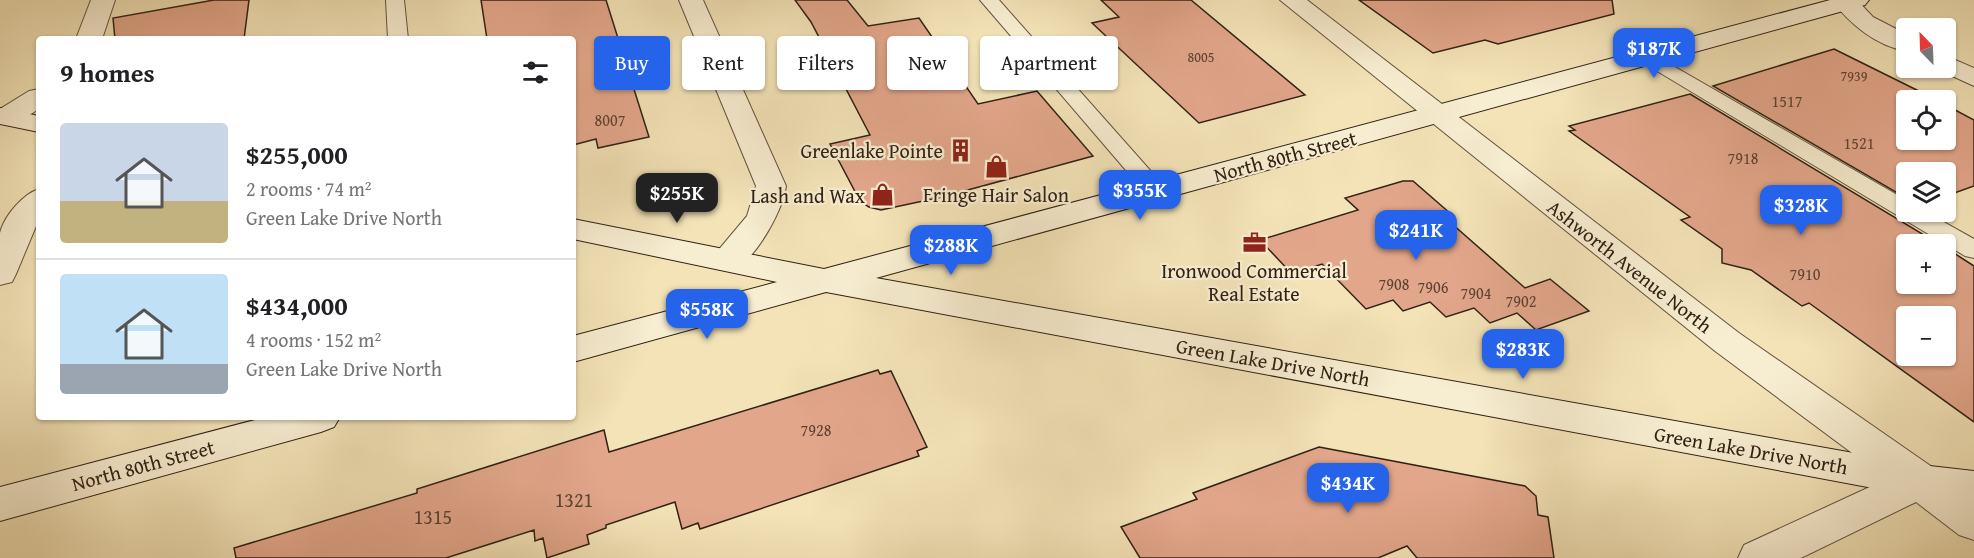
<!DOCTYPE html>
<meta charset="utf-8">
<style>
:root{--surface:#fff;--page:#f6f6f6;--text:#202124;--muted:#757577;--line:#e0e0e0;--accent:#2563eb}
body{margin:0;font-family:"Gentium Book Plus",serif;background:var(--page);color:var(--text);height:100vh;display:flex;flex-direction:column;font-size:22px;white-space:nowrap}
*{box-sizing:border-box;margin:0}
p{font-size:20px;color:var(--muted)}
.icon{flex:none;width:33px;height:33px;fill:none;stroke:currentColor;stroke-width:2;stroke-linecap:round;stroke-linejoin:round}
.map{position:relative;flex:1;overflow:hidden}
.sheet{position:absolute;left:36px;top:36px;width:540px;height:384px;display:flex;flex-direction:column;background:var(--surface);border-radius:6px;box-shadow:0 2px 4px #0004}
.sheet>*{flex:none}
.hud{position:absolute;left:594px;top:36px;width:570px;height:54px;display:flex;gap:12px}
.needle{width:39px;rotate:337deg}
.buttons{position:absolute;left:1896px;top:18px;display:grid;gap:12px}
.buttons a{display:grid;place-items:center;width:60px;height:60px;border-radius:6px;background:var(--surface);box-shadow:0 2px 4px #0004;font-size:30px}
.price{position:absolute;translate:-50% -51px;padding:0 14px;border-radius:12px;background:var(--accent);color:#fff;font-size:20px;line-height:39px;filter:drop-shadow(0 2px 3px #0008)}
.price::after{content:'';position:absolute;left:50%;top:36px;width:18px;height:14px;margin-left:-9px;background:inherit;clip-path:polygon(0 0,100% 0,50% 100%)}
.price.on{background:#222;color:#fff}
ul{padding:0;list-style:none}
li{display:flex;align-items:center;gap:18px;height:150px;padding:0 24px}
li+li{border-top:2px solid var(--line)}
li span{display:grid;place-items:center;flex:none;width:168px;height:120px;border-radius:6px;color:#555}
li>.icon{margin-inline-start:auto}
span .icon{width:72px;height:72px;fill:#fffc;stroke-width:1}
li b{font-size:26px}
h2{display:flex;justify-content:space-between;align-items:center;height:72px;padding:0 24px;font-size:26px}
.pill{padding:0 21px;border-radius:6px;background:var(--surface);box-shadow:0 2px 4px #0004;font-size:21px;line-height:54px}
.pill.on{background:var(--accent);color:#fff}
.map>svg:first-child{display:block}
.building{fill:#e2a68a;stroke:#302114;stroke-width:1.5;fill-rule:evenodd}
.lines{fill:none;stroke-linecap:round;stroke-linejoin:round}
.lane-casing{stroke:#61523d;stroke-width:2}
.street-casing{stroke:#61523d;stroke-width:2}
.secondary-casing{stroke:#302114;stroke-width:2}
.lane{fill:#f7edd0;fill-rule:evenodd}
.street{fill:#f7edd0;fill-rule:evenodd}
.secondary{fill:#f7edd0;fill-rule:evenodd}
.labels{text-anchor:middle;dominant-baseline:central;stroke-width:4.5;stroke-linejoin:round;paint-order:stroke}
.far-number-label{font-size:14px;fill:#5c4232}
.number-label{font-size:16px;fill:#5c4232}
.poi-label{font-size:20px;fill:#302114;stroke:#f7edd0;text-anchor:end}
.street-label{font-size:20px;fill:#302114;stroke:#f7edd0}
.near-number-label{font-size:20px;fill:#5c4232}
</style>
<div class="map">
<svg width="1974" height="558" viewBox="0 0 1974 558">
<rect width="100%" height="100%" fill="#f3e3b7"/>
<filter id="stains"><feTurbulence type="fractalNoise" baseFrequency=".00333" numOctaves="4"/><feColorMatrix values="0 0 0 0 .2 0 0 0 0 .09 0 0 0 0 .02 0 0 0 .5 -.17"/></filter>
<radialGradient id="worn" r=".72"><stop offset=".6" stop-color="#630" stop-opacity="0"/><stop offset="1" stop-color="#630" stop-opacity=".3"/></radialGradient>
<g class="building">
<path d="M214 0H249L244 39H115L113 18Z"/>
<path d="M481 0H606L649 137 598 148 596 139 573 145V39H487Z"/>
<path d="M795 0H847L868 26 919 18 978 104 1037 91 1093 156 942 197 881 210 869 207 860 201 830 144 870 135 811 22Z"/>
<path d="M1101 0H1191L1305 95 1199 123 1092 23 1119 17Z"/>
<path d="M1359 0H1612L1614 14 1498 44 1485 40 1433 53Z"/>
<path d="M1834 49 1937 100H1906V140H1946V105L1974 120V186L1946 196V172H1906V198L1713 86Z"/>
<path d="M1690 94 1939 244H1906V284H1946V248L1974 266V422L1809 303 1802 306 1751 270 1722 263V249L1681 220 1690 217 1569 131 1575 130 1569 126ZM1906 316H1946V356H1906Z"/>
<path d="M1403 181H1413L1451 214 1443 216 1525 288 1550 279 1589 311 1536 330 1517 313 1490 323 1474 308 1446 317 1430 302 1403 311 1393 300 1366 309 1322 264 1292 274 1260 240 1358 210 1345 198Z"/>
<path d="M878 370 880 374 891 371 927 447 917 451 919 456 700 529 698 523 682 529 675 502 606 525V528L587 535 589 544 547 558 543 538 535 541 534 530 446 558H236L234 548 417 493V489L604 430 609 452Z"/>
<path d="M1319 447 1525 486 1536 496 1538 515 1548 517 1554 558H1417L1407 546 1378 558H1140L1121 527 1197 499 1193 493Z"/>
</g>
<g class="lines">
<defs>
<g id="lane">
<path d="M386 0H404L408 39H388Z"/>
<path d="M980 0H999L1164 186 1168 191 1164 196 1156 198 1148 196Z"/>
<path d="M1649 52 1906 200V212H1926L1974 239V258L1965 256 1642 62 1639 58 1642 54Z"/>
</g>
<g id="street">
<path d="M91 0H115L102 39H76Z"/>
<path d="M679 0H703L786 186C783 210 758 254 738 267 730 272 722 270 715 268L710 260 747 216 756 186Z"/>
<path d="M1280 0H1307L1739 333 1935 469 1974 500V540L1959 535 1916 502 1801 558H1738L1744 545 1887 479 1715 351Z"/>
<path d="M1832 0H1857L1873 17 1906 34V51C1877 46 1849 24 1832 0Z"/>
<path d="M1946 56 1974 68V86L1937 69 1935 68H1946Z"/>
<path d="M39 89V109L16 123 0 124V109L29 91Z"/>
<path d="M39 189V219L16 274 12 282 0 285C0 269 0 249 0 233 4 216 23 194 39 189Z"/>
</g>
<g id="secondary">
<path d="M1830 0H1869L1865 5 876 278 1921 465 1974 471V503L1921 497 826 292 573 362V336L777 282 573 239V219L824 269Z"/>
<path d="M0 108 39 116V132L0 124Z"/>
<path d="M266 417H340L334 427 321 432 0 521V487Z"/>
</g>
</defs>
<use href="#lane" class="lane-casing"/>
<use href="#street" class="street-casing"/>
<use href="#secondary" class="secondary-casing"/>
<use href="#lane" class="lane"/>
<use href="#street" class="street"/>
<use href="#secondary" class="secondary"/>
</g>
<defs>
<symbol id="building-bare" viewBox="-9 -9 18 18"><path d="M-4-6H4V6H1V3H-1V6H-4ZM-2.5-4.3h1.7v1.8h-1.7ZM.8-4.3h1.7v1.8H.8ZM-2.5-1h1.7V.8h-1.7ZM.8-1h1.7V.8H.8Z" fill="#8f2418" stroke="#f7edd0" stroke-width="2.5" paint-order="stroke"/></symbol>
<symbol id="shop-bare" viewBox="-9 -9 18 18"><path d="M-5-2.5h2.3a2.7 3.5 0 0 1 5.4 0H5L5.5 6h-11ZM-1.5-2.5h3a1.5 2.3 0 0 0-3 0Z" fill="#8f2418" stroke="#f7edd0" stroke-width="2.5" paint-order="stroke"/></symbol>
<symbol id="office-bare" viewBox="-9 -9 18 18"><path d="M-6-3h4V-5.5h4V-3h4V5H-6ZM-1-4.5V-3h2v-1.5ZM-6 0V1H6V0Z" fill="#8f2418" stroke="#f7edd0" stroke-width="2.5" paint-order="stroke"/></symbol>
</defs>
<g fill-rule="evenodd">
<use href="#building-bare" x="944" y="134" width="33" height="33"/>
<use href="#shop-bare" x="980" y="150" width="33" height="33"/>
<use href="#shop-bare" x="866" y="178" width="33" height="33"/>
<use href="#office-bare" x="1238" y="226" width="33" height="33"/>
</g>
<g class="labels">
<g class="far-number-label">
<text x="1201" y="57">8005</text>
<text x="1854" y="76">7939</text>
</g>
<g class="number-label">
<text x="1787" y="101">1517</text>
<text x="610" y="120">8007</text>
<text x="1859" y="143">1521</text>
<text x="1743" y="158">7918</text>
<text x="1805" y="274">7910</text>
<text x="1394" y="284">7908</text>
<text x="1433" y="287">7906</text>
<text x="1476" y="293">7904</text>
<text x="1521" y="301">7902</text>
<text x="816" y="430">7928</text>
</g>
<g class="poi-label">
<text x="943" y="150">Greenlake Pointe</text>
<text x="996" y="194" text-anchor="middle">Fringe Hair Salon</text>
<text x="865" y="195">Lash and Wax</text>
<text x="1254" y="270" text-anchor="middle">Ironwood Commercial<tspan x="1254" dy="23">Real Estate</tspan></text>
</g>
<g class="street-label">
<text transform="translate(1285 156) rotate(-15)">North 80th Street</text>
<text transform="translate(1630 266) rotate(38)">Ashworth Avenue North</text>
<text transform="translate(1273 362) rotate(10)">Green Lake Drive North</text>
<text transform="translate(1751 450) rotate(10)">Green Lake Drive North</text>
<text transform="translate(143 465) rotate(-15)">North 80th Street</text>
</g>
<g class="near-number-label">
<text x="574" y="499">1321</text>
<text x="433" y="516">1315</text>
</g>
</g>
<rect width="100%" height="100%" filter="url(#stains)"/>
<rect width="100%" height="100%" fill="url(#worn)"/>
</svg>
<div class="buttons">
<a><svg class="needle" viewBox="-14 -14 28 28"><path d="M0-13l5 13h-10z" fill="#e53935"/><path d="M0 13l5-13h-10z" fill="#757577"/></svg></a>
<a><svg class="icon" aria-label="locate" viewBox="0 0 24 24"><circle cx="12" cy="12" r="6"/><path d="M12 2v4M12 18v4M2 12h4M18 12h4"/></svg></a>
<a><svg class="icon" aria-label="layers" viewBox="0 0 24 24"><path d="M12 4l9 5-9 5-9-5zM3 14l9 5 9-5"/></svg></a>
<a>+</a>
<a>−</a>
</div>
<b class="price" style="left:1654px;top:79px">$187K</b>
<b class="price" style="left:1140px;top:221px">$355K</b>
<b class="price on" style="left:677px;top:224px">$255K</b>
<b class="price" style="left:1801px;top:236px">$328K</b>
<b class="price" style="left:1416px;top:261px">$241K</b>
<b class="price" style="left:951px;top:276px">$288K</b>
<b class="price" style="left:707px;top:340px">$558K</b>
<b class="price" style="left:1523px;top:380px">$283K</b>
<b class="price" style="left:1348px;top:514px">$434K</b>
<div class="hud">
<a class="pill on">Buy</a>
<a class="pill">Rent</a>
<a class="pill">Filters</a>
<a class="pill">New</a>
<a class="pill">Apartment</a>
</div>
<section class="sheet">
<h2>9 homes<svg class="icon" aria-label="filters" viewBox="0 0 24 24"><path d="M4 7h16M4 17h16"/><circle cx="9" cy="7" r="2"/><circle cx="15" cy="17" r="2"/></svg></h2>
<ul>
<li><span style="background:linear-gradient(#c9d6e8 65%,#c2b280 0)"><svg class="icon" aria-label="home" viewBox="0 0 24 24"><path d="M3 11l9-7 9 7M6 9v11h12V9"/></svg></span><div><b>$255,000</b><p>2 rooms · 74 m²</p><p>Green Lake Drive North</p></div></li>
<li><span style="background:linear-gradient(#bfe0f5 75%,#9aa5b1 0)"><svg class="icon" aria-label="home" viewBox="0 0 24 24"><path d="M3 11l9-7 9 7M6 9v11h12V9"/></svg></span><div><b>$434,000</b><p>4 rooms · 152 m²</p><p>Green Lake Drive North</p></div></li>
</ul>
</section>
</div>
